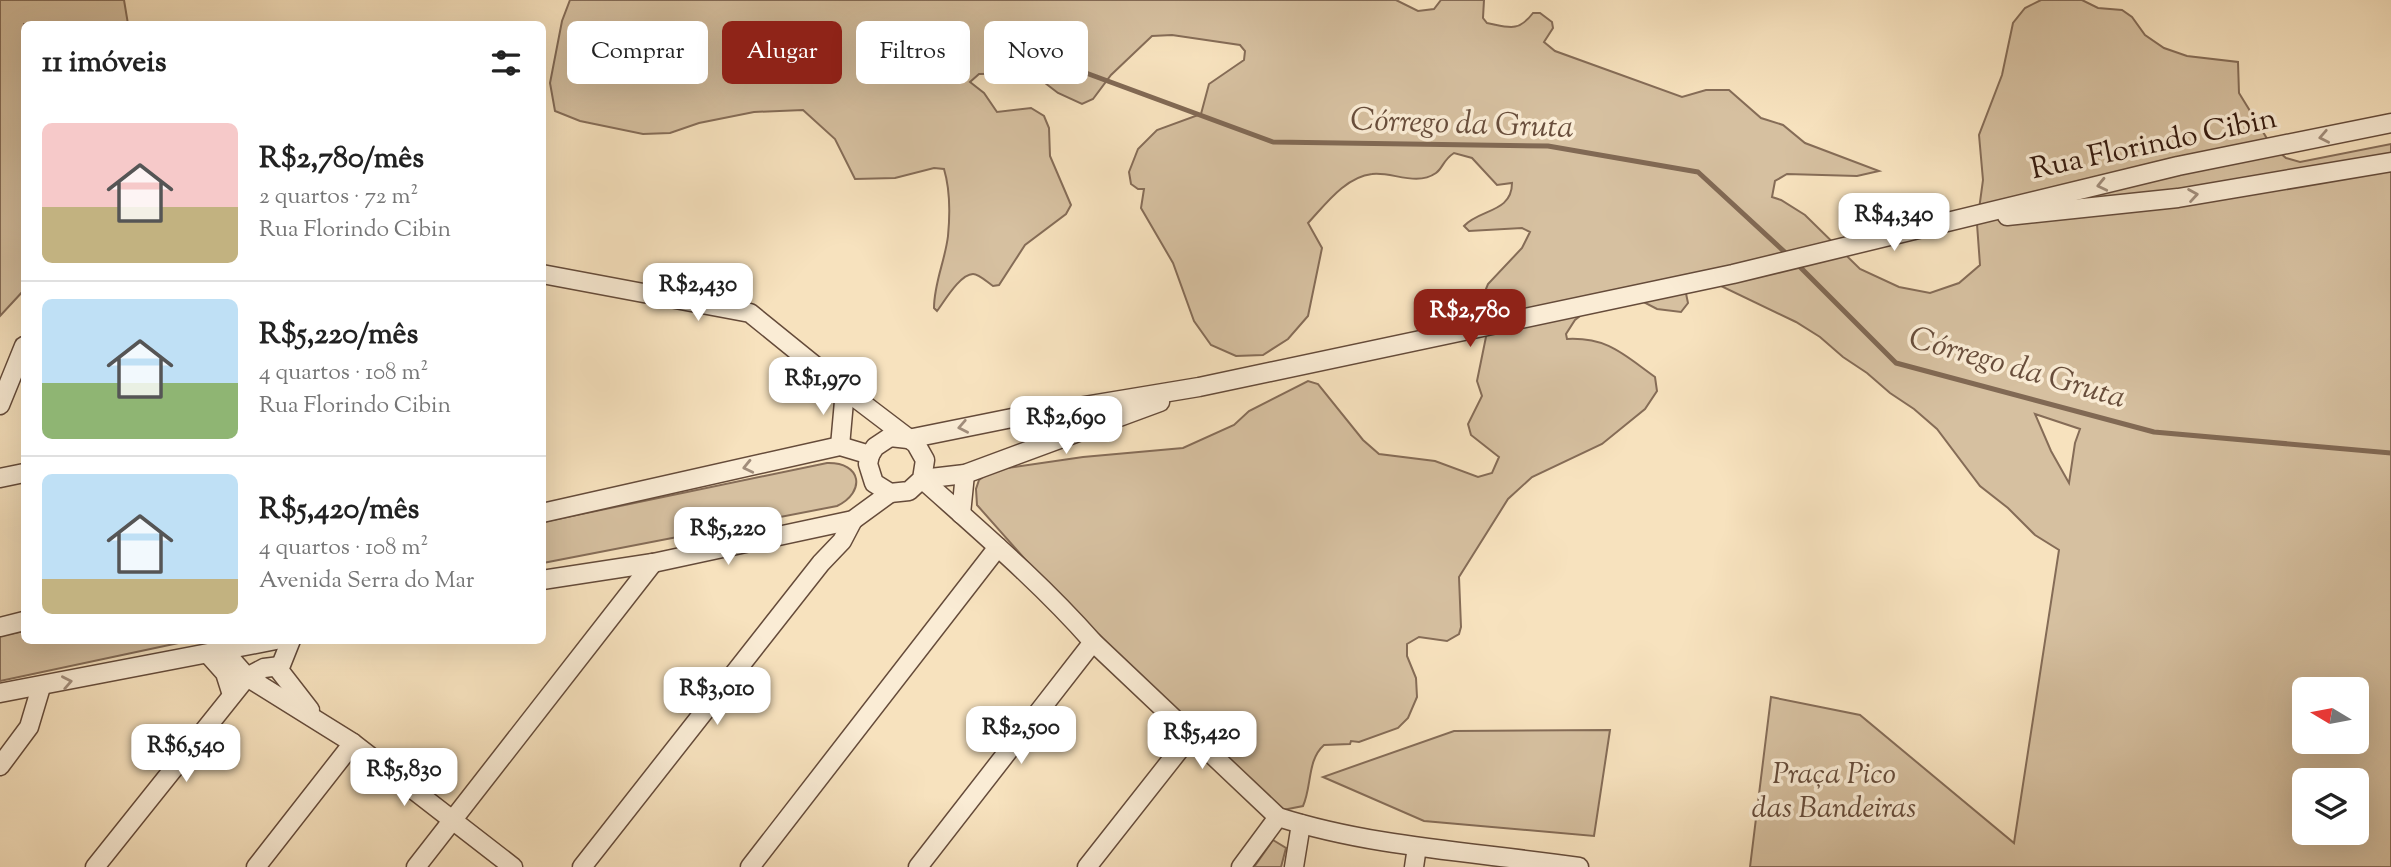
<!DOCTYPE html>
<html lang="pt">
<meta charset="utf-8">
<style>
:root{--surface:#fff;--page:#f2f2f2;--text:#222;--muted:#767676;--line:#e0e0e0;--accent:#8f2418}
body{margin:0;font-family:"Sorts Mill Goudy",serif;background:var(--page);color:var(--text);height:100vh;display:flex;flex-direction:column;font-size:26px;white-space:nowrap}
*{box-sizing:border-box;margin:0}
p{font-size:23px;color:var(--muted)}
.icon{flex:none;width:38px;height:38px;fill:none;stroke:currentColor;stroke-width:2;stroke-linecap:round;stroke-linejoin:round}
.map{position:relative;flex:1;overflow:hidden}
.drawer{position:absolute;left:21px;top:21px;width:525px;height:623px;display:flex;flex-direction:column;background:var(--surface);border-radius:10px;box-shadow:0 7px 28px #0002}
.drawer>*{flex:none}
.hud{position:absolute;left:567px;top:21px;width:665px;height:63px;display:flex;gap:14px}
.needle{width:46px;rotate:280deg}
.buttons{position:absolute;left:2292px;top:677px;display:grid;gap:14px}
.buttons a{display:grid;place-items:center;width:77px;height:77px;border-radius:10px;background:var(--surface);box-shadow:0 7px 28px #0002;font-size:35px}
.price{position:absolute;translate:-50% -60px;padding:0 16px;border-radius:14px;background:#fff;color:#222;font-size:23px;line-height:46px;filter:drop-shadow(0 2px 4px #0008)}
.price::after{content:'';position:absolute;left:50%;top:42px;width:21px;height:16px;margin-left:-10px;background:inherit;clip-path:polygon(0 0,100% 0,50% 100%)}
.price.selected{background:var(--accent);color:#fff}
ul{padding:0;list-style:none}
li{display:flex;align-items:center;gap:21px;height:175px;padding:0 21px}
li+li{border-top:2px solid var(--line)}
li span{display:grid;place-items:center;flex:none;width:196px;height:140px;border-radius:10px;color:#555}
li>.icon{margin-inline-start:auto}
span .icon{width:84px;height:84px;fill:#fffc;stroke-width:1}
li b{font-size:30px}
h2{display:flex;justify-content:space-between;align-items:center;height:84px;padding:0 21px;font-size:30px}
.pill{padding:0 24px;border-radius:10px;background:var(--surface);box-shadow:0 7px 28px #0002;font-size:24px;line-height:63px}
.pill.selected{background:var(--accent);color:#fff}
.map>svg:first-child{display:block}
.green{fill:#d6c0a0;stroke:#856c57;stroke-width:2;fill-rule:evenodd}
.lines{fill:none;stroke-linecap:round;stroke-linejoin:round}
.stream{stroke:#816954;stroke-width:5}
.street-casing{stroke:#654b3a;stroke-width:21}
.street{stroke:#faecd5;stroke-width:18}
.oneway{stroke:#a18d7b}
.labels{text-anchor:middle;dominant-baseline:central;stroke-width:7;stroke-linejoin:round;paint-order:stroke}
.street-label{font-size:30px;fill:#34190e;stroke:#faecd5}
.park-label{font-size:30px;font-style:italic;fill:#654b3a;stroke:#faecd5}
.water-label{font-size:32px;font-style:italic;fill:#684e3c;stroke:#faecd5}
</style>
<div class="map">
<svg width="2391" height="867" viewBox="0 0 2391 867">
<rect width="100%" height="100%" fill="#f7e2be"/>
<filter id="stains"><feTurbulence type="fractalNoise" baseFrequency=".00286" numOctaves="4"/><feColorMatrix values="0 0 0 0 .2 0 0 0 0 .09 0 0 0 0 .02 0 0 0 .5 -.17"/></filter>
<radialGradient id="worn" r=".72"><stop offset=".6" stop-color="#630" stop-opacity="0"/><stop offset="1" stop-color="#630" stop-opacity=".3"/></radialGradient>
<g class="green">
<path d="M0 0H124L128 24H24V290L0 316Z"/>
<path d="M570 0H1396L1418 11 1434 9 1441 0H1484L1483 18 1487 23C1508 27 1518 33 1533 13H1540L1552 22 1553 28 1544 42 1555 51 1682 97 1706 90H1729L1761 118 1783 125 1805 143 1879 171 1857 176 1787 174 1775 181 1772 197 1781 200 1805 215 1860 269 1899 287 1930 293 1959 283 1980 265 1977 224 1983 180 1979 135 2002 75 2013 23 2025 8 2041 0H2082L2098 8 2122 10 2132 17 2145 35 2164 48 2187 56 2238 62 2239 93 2271 145 2286 158 2300 162 2391 144V867H1750L1771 697 1860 715 2014 843 2059 550 2035 535 2008 508 1980 486 1937 429 1914 409 1890 393 1867 373 1843 357 1820 337 1796 322 1717 284H1684L1688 303 1681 312 1657 309 1636 298 1598 302 1575 320 1566 334 1567 339C1608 337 1624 355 1655 377L1657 391 1645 409 1602 444 1532 477 1508 499 1459 577 1461 627 1459 634 1447 641 1419 637 1407 644V656L1416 678 1417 697 1408 718 1398 728 1359 742 1351 741 1350 744 1324 745C1307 760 1312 786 1303 806L1283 810 1147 686 1100 636 1063 602 977 505 976 489 979 480 993 470 1083 457 1183 448 1234 425 1249 411 1308 381 1318 384 1363 440 1379 454 1435 461 1478 477 1492 473 1499 457 1471 435 1468 424 1482 396 1477 381 1488 327 1481 301 1488 284 1522 248 1530 232 1522 228 1469 231 1464 226C1479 209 1512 213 1512 183L1497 185 1472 158 1454 153C1443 160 1443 168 1436 173 1416 187 1391 171 1372 174 1345 177 1325 205 1308 223L1322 248 1308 316 1288 339 1263 355 1236 356 1211 345 1194 321 1173 263 1141 208 1144 189H1138L1131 184 1129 172 1138 149 1157 130 1201 114 1209 84 1244 60 1245 51 1240 45 1172 35 1152 36 1111 75 1093 99 1082 104 1058 93 1032 73 979 74 970 82 984 93 997 112 1031 108 1044 116 1049 128 1050 156 1071 205 1066 214 1025 245 999 285 993 286C987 282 979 274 973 274 960 274 944 302 937 311L934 308C934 283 945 261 948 236 950 215 950 189 944 169L934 168 895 178 855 179 835 139 803 110 754 112 699 123 670 133 643 134 580 121 555 111 550 83 562 21ZM2035 414 2080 429 2075 443 2069 483 2051 451ZM2305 690H2357V742H2305ZM2305 780H2357V833H2305Z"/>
<path d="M827 463C862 462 866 492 837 506L543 563V522Z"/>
<path d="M24 631V640L188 641 0 681V636Z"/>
<path d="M1610 730 1594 836 1424 821 1323 777 1454 731Z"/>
<path d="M1273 840 1286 848 1281 867H1254Z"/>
</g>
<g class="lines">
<g class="stream">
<path d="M1086 73 1273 142 1548 146 1698 172 1788 255"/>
<path d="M1795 262 1896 363 2154 432 2391 453"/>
</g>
<defs>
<g id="street">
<path d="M2007 216 2178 198 2391 162"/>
<path d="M542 274 750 313 845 390 916 444 925 460 922 479 909 491 890 493 874 483 868 464 870 455"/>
<path d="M0 405 24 346"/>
<path d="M840 446 845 390"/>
<path d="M0 478 24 473"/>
<path d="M922 479C980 531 1041 583 1093 642L1278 817C1375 848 1479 852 1579 867"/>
<path d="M922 479 965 474 1160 402"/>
<path d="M542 513 840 446 870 455 875 447 890 437 908 439 1012 418 1199 387 1733 274 2178 166 2391 123"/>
<path d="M961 514 965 474"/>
<path d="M542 580 653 563 853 520 890 493"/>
<path d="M0 627 24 621"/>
<path d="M291 640 279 670 310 710"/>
<path d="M224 651 247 677 353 743 513 867"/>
<path d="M208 654 225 673 232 695"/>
<path d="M0 693 276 640"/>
<path d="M0 766 29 727 41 687"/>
<path d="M95 867 247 677 264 668 280 666"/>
<path d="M256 867 353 743"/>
<path d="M416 867 653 563"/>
<path d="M582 867 821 563 842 541 853 520"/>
<path d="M750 867 998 547"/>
<path d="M918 867 1093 642"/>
<path d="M1087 867 1191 735"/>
<path d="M1241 867 1278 817"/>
<path d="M1294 867 1301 824"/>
<path d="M1414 867 1417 847"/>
</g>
</defs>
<use href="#street" class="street-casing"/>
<use href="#street" class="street"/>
</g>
<defs><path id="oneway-chevron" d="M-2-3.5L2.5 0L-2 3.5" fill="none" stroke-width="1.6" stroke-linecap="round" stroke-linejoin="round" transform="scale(1.75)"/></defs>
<g class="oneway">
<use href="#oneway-chevron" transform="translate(2324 137) rotate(169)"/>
<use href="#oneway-chevron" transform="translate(2102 185) rotate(167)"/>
<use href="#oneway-chevron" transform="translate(2193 195) rotate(-9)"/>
<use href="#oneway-chevron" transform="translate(963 427) rotate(169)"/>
<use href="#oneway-chevron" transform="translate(748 467) rotate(167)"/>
<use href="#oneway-chevron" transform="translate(67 682) rotate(-11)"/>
</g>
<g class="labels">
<g class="street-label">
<text transform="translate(2154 145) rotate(-12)">Rua Florindo Cibin</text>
</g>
<g class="park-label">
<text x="1834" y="775">Praça Pico<tspan x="1834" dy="34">das Bandeiras</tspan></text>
</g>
<g class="water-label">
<text transform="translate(1462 125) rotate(2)">Córrego da Gruta</text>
<text transform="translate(2017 369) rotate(16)">Córrego da Gruta</text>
</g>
</g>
<rect width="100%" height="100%" filter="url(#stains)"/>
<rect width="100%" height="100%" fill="url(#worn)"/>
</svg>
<div class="buttons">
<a><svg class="needle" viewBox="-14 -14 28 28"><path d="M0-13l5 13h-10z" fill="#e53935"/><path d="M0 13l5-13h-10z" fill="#767676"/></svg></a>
<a><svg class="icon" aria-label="layers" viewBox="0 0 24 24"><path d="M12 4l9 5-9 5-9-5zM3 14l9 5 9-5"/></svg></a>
</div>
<b class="price" style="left:1894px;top:253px">R$4,340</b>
<b class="price" style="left:698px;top:323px">R$2,430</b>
<b class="price selected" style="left:1470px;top:349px">R$2,780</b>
<b class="price" style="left:823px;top:417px">R$1,970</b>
<b class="price" style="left:1066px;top:456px">R$2,690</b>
<b class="price" style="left:728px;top:567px">R$5,220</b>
<b class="price" style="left:717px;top:727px">R$3,010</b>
<b class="price" style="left:1021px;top:766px">R$2,500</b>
<b class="price" style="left:1202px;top:771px">R$5,420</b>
<b class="price" style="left:186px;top:784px">R$6,540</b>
<b class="price" style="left:404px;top:808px">R$5,830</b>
<div class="hud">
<a class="pill">Comprar</a>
<a class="pill selected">Alugar</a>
<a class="pill">Filtros</a>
<a class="pill">Novo</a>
</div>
<section class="drawer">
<h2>11 imóveis<svg class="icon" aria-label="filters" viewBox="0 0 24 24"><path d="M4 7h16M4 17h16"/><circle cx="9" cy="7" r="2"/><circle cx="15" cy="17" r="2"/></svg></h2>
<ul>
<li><span style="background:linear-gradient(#f6c9c9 60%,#c2b280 0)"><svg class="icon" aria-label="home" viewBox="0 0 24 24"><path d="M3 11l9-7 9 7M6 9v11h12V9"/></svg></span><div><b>R$2,780/mês</b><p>2 quartos · 72 m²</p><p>Rua Florindo Cibin</p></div></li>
<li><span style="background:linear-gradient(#bfe0f5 60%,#8fb573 0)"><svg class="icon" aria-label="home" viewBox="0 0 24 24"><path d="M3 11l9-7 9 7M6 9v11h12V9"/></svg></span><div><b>R$5,220/mês</b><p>4 quartos · 108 m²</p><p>Rua Florindo Cibin</p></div></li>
<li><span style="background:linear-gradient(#bfe0f5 75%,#c2b280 0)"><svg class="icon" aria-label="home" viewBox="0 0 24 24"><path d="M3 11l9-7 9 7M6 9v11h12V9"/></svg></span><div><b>R$5,420/mês</b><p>4 quartos · 108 m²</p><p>Avenida Serra do Mar</p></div></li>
</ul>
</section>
</div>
